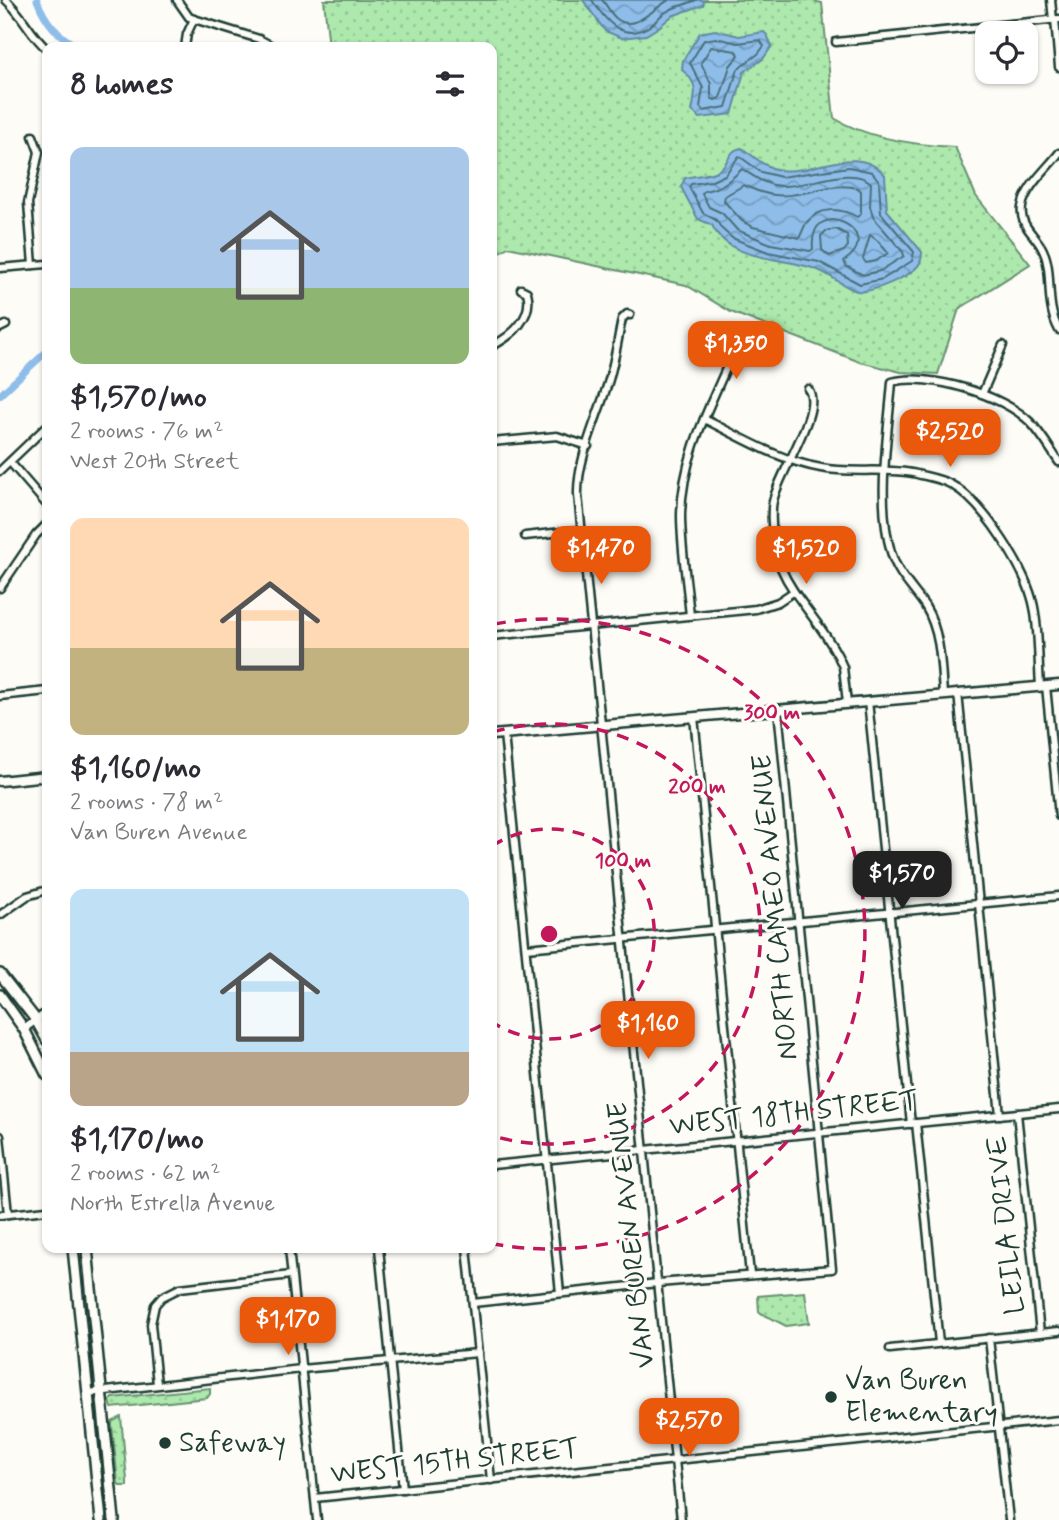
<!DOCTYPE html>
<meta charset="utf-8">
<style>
:root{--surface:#fff;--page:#f7f7f7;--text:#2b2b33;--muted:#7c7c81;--accent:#ea580c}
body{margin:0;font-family:Mynerve,sans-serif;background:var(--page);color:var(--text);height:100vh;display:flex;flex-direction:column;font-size:26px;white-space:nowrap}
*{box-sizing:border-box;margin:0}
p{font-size:23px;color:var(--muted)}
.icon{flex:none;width:38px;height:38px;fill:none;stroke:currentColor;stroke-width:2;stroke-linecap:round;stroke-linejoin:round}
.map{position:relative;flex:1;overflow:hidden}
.drawer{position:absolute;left:42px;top:42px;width:455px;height:1211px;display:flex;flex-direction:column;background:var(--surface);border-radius:14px;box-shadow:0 2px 5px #0004}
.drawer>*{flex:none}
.buttons{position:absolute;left:975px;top:21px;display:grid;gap:14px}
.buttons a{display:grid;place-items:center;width:63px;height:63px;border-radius:14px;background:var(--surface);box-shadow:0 2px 5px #0004;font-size:35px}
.price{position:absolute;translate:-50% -60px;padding:0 16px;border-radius:14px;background:var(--accent);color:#fff;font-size:23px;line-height:46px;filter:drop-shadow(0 2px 4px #0008)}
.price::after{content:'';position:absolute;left:50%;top:42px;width:21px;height:16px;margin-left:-10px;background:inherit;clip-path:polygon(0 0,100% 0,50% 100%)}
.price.active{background:#222;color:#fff}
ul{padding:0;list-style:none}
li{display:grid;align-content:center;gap:14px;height:371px;padding:0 28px}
li span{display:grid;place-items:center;height:217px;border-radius:14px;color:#555}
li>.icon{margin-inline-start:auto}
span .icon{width:126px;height:126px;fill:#fffc;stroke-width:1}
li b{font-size:30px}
h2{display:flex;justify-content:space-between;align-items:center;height:84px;padding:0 28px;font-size:30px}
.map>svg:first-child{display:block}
.green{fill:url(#green-dots);stroke:#669270;stroke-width:2}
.water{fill:url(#water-waves);stroke:#628aa1;stroke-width:2}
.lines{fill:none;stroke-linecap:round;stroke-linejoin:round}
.shore{stroke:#4b707c;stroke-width:2}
.canal{stroke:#8ebde9;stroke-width:7}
.minor-casing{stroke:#1f3d34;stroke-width:11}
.tertiary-casing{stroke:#1f3d34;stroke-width:13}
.secondary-casing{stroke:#1f3d34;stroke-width:14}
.minor{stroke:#fdfcf7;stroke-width:6}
.tertiary{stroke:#fdfcf7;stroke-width:8}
.secondary{stroke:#fdfcf7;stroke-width:9}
.ring{fill:none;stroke:#c2185b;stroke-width:3.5;stroke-dasharray:12 9}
.poi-dot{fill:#1f3d34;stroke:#fdfcf7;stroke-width:2.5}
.labels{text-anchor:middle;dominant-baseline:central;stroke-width:6;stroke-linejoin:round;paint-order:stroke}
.street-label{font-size:28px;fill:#1f3d34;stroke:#fdfcf7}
.poi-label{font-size:28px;fill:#1f3d34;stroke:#fdfcf7;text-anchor:start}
.centre{fill:#c2185b;stroke:#fdfcf7;stroke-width:3.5}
.ring-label{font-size:21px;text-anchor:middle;font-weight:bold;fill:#c2185b;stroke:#fdfcf7;stroke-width:6;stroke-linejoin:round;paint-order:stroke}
</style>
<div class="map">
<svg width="1059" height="1520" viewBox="0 0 1059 1520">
<defs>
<pattern id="green-dots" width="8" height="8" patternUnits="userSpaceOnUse" patternTransform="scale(1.75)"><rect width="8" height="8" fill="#ade8ad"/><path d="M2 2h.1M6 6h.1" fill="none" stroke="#94c895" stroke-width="1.8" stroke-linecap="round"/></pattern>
<pattern id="water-waves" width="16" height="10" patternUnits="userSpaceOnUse" patternTransform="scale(1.75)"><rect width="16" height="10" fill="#8ebde9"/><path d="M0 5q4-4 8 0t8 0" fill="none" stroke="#739bbe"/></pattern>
</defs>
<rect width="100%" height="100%" fill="#fdfcf7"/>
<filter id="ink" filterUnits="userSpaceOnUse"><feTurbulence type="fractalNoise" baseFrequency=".0143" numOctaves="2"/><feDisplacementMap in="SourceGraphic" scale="14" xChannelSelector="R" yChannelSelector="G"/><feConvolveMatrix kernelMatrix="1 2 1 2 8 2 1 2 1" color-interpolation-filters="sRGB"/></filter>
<g filter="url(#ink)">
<g class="green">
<path d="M324 0H810L822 3 834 118C868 139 916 145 955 147L976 196 1030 264 959 309 938 374 901 372 860 362 731 312 686 285 508 247 492 257V47H329Z"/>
<path d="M805 1292 809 1323 786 1326 759 1312 758 1296Z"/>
<path d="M210 1388V1394L207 1398 112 1408 110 1401 112 1398Z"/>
<path d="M121 1417 127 1480V1486H120L118 1483 112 1426V1422Z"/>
</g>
<g class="water">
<path d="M583 0H704L703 5 672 16 659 27 646 35 622 38 605 31Z"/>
<path d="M715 30 739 36 764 32 767 35 772 46 763 59 744 72 732 114 700 118 692 111C696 93 698 82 682 70L683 60 700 33Z"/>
<path d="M742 148C755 157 763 167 780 170 815 175 856 142 885 175L887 210 922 252C922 257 921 263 917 267 908 277 870 294 857 291 844 287 831 275 818 270 785 256 730 263 712 225L698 219 681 187 685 178C696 175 708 176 719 170 730 163 727 150 742 148Z"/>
</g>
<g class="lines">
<g class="shore">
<path d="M592 0C607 23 625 45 654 23 658 19 660 15 666 12 675 6 686 5 696 0"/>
<path d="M602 0C607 5 611 15 617 19 634 33 655 7 669 0"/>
<path d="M716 38 738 43 760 40 764 46 758 54 738 69 726 107 703 111 700 107 703 88 690 63 704 40Z"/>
<path d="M711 47 736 51 739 55 730 66 720 98 715 100 711 98V84L701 63Z"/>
<path d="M739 156 761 172 781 177 849 167 872 172 879 181 881 213 914 252 912 261 883 279 860 284 819 262 768 252 732 238 722 229 716 220 703 213 689 187 691 184 712 181 725 175Z"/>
<path d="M742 169C755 177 765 185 781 186 806 188 852 164 871 183L870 206 873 217 903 252 904 256 880 271 863 275 846 266 844 261C889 232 808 192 813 249L810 251 771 244 737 230 722 213 709 207 702 194 704 191C721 188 730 181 742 169Z"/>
<path d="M744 185C793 211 816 179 858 188L861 191V214L857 217C841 208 820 206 807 222 804 226 802 233 799 238L753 227 742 221 724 201 725 196Z"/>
<path d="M836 229 847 235 848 246 844 251 829 256 822 250 821 236 826 231Z"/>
<path d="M870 235 878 241 888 253 876 261 866 263 863 259Z"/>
</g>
<g class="canal">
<path d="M37 0C46 23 57 35 78 47"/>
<path d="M0 395 47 351"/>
</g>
<defs>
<g id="minor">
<path d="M6 0C23 15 30 35 47 49"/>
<path d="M177 0 189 17 194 19 259 39 274 47"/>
<path d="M1051 0 1053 20"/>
<path d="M1055 19 1059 67"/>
<path d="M836 42 1059 19"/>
<path d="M185 47 187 34 194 19"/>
<path d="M33 136 39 152 28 203 33 265"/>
<path d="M1059 153C1047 169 1025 187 1022 207 1019 226 1036 235 1043 250 1054 273 1044 303 1059 330"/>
<path d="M0 268 47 264"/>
<path d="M630 315 627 314 622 319C617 343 614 367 606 389 596 421 577 461 578 495L681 1520"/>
<path d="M0 328 6 325"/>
<path d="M492 346C512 336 534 317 527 292L521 289"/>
<path d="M808 389C825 410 773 480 772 508 768 583 808 599 838 656L843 667 847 703"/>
<path d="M982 394 1003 345"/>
<path d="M704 419C741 437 780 461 821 468 853 474 885 467 917 474 928 477 942 479 952 485 984 503 1027 571 1034 607 1039 633 1038 660 1040 686"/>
<path d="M492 442 557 436 588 446"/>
<path d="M10 462 47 505"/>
<path d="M0 471 47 426"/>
<path d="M525 536 581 530"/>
<path d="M0 588 36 535 47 524"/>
<path d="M690 616C687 583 681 548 681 515 682 459 707 412 729 362V353L726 350"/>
<path d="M492 636 756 609 778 602 793 592"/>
<path d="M1046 686 1059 816"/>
<path d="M958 693 1000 1115"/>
<path d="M943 695C941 665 941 632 925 606 913 588 897 574 891 552 876 501 888 435 892 382 929 372 1003 395 1030 422 1041 433 1050 449 1059 462"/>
<path d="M0 696 47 691"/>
<path d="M868 701 911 1124"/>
<path d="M694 717 750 1275"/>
<path d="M504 734 560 1293"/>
<path d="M0 915 27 896 47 890"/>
<path d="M527 948 1059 896"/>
<path d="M24 1029 47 1012"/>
<path d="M1017 1113 1040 1333"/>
<path d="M916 1123 939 1343"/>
<path d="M0 1136 8 1214"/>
<path d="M492 1165 1059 1109"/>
<path d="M0 1215 47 1210"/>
<path d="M289 1248 317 1520"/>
<path d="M379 1248 403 1489"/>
<path d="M467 1248 491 1480"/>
<path d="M473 1303 658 1283 832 1269 778 709"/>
<path d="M989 1338 1009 1520"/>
<path d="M890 1349 1059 1331"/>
<path d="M157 1384 151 1324 155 1305 162 1297 180 1288 291 1275"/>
<path d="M88 1393 301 1369 478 1353"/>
<path d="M315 1498 1059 1420"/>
</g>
<g id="tertiary">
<path d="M492 735 1059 685"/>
<path d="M0 781 47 776"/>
</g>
<g id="secondary">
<path d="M0 974 36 1020 47 1040"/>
<path d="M0 995 24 1029 47 1075"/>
<path d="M73 1248 101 1520"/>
<path d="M87 1248 114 1520"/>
</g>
</defs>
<use href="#minor" class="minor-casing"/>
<use href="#tertiary" class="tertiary-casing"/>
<use href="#secondary" class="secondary-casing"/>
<use href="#minor" class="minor"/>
<use href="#tertiary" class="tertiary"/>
<use href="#secondary" class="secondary"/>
</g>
</g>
<g class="ring">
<path d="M492 846A105 105 0 1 1 492 1022"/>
<path d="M493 732A210 210 0 1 1 493 1136"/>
<path d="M494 624A315 315 0 1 1 494 1244"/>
</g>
<g class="poi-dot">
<circle cx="831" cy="1397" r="7"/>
<circle cx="165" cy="1443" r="7"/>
</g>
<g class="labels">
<g class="street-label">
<text transform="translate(776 907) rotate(-95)">NORTH CAMEO AVENUE</text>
<text transform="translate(794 1114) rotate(-6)">WEST 18TH STREET</text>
<text transform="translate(1007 1225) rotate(-96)">LEILA DRIVE</text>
<text transform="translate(632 1235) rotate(-96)">VAN BUREN AVENUE</text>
<text transform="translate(455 1462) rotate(-6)">WEST 15TH STREET</text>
</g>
<g class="poi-label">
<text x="845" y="1381">Van Buren<tspan x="845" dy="32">Elementary</tspan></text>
<text x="179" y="1443">Safeway</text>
</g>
</g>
<circle cx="549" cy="934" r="10" class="centre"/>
<g class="ring-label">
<text x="772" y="719">300 m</text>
<text x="697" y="793">200 m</text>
<text x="623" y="867">100 m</text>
</g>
</svg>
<div class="buttons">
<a><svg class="icon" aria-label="locate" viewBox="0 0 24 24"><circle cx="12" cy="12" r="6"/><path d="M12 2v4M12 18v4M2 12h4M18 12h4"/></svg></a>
</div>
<b class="price" style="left:736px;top:381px">$1,350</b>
<b class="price" style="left:950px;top:469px">$2,520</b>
<b class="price" style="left:601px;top:586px">$1,470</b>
<b class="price" style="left:806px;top:586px">$1,520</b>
<b class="price active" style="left:902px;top:911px">$1,570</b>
<b class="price" style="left:648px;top:1061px">$1,160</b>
<b class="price" style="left:288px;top:1357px">$1,170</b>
<b class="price" style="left:689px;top:1458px">$2,570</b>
<section class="drawer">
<h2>8 homes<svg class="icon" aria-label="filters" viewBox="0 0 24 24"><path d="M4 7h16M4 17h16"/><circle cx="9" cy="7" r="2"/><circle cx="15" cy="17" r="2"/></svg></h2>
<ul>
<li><span style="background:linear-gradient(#a9c7e8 65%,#8fb573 0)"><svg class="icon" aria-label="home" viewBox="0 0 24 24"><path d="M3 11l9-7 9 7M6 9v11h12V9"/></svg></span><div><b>$1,570/mo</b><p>2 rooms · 76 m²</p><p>West 20th Street</p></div></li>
<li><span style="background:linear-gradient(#ffd9b3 60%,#c2b280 0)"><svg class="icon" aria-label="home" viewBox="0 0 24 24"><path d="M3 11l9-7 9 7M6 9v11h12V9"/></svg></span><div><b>$1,160/mo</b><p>2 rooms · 78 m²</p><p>Van Buren Avenue</p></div></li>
<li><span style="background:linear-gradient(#bfe0f5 75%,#b9a48a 0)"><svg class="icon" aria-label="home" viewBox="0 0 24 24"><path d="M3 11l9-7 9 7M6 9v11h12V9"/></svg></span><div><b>$1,170/mo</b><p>2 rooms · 62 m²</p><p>North Estrella Avenue</p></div></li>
</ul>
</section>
</div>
